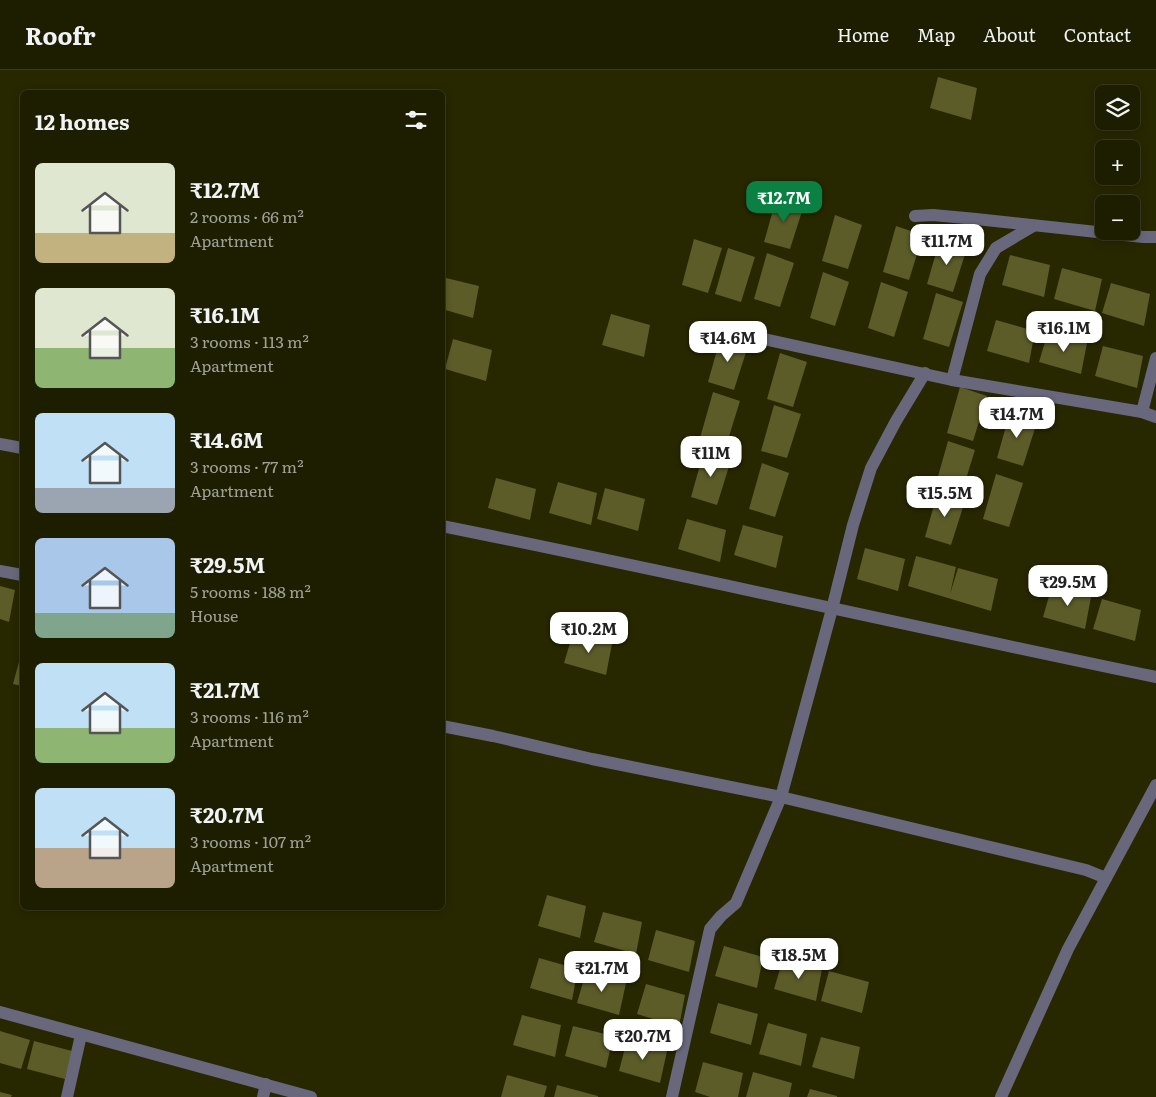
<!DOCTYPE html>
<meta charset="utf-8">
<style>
:root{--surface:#1d1d00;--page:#25260a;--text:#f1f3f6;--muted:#a0a299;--line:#3b3b22;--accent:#0b8043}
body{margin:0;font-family:Literata,serif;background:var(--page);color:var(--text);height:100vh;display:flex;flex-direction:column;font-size:19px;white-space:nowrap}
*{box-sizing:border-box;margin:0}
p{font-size:16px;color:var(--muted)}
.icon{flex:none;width:28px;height:28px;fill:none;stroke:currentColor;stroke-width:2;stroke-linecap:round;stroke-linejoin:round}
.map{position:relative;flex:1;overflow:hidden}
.sheet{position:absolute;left:20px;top:20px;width:425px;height:820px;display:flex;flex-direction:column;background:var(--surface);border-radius:8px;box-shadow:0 2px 8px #0003,0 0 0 1px var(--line)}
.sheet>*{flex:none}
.tools{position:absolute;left:1095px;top:15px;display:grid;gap:10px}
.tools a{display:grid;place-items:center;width:45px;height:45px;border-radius:8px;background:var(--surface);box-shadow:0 2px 8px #0003,0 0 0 1px var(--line);font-size:25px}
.price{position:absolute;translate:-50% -42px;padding:0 11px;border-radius:10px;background:#fff;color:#222;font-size:16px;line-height:32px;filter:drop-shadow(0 1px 2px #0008)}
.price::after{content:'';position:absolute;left:50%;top:30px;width:15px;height:11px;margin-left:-8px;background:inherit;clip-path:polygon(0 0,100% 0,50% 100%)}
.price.active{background:var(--accent);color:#fff}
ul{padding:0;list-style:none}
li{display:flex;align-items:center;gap:15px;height:125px;padding:0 15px}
li span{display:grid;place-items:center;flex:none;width:140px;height:100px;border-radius:8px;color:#555}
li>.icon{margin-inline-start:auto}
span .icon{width:60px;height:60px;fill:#fffc;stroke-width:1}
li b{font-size:21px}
h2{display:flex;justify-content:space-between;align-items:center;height:60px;padding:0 15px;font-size:21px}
header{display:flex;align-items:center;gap:30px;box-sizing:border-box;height:70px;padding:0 25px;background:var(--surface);border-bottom:1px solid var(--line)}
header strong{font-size:24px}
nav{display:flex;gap:28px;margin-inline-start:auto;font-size:18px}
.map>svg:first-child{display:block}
.building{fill:#5b5c28}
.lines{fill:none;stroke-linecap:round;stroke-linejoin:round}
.minor{stroke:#69677c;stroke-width:12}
</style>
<header>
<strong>Roofr</strong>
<nav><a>Home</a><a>Map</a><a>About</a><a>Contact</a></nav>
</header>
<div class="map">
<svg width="1156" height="1027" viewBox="0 0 1156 1027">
<rect width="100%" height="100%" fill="#272700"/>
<g class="building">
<path d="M938 7 977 18 971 50 930 38Z"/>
<path d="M777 126 804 135 790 179 764 172Z"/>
<path d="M835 145 862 155 848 199 822 191Z"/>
<path d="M896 156 923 165 909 210 883 202Z"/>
<path d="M694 169 722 178 708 223 682 215Z"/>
<path d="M940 169 967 178 953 222 927 214Z"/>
<path d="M728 178 755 187 741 232 715 224Z"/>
<path d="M767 183 794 193 780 237 754 229Z"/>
<path d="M1010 185 1050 195 1044 227 1002 215Z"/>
<path d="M1062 198 1102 209 1095 241 1054 229Z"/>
<path d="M823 202 849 212 835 256 810 248Z"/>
<path d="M442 207 479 216 473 248 442 239Z"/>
<path d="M881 212 908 222 894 267 868 258Z"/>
<path d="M1111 213 1150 224 1144 256 1102 243Z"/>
<path d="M936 223 963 232 949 277 923 269Z"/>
<path d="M611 244 650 255 644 287 602 275Z"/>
<path d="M996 250 1035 261 1029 293 987 281Z"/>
<path d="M1048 262 1087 273 1081 304 1039 292Z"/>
<path d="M721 266 748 276 734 320 708 312Z"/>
<path d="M453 269 492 280 486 311 445 299Z"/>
<path d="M1103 276 1143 286 1137 318 1095 306Z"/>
<path d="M780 283 807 292 793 337 767 329Z"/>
<path d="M960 317 987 326 973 371 947 363Z"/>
<path d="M713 322 740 331 726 376 700 368Z"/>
<path d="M774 335 801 344 787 388 761 381Z"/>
<path d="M1010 342 1037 352 1023 396 997 388Z"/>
<path d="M948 371 975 380 961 425 935 417Z"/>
<path d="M704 381 731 390 717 435 691 427Z"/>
<path d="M762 393 789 403 775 447 749 439Z"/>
<path d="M996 404 1023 413 1009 457 983 449Z"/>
<path d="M496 408 536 419 530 450 488 438Z"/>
<path d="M558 412 597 423 591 455 549 443Z"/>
<path d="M605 418 645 429 638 461 597 449Z"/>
<path d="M938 421 965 431 951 475 925 467Z"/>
<path d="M687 449 726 460 720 492 678 479Z"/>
<path d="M743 455 783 466 776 498 734 485Z"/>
<path d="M865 478 905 489 898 521 857 509Z"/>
<path d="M916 486 956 497 950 524 958 498 998 509 991 541 908 516Z"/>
<path d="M0 516 15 520 9 552 0 549Z"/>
<path d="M1052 516 1091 527 1085 559 1043 547Z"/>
<path d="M1102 529 1141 540 1135 571 1093 559Z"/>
<path d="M573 563 612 574 606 605 564 593Z"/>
<path d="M22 581V616L13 614Z"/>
<path d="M547 825 586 836 580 868 538 856Z"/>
<path d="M603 842 642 852 636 884 594 872Z"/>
<path d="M656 860 695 871 689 902 648 890Z"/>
<path d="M724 876 763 887 757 918 715 906Z"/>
<path d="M539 888 578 899 572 930 530 918Z"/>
<path d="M783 889 822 899 816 931 774 919Z"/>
<path d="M829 901 869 912 862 943 821 931Z"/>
<path d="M586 902 626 913 619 945 577 933Z"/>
<path d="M646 914 685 925 679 957 637 944Z"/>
<path d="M718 933 758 944 751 975 710 963Z"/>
<path d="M522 945 561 955 555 987 513 975Z"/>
<path d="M768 953 807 964 801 996 759 984Z"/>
<path d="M573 956 613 966 606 998 565 986Z"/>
<path d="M0 961 30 970 21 999 0 993Z"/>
<path d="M821 967 860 977 854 1009 812 997Z"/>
<path d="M627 970 667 981 660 1013 619 1001Z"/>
<path d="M34 971 72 981 65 1009 27 999Z"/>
<path d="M703 992 743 1003 738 1027H710L695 1022Z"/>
<path d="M753 1002 792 1013 789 1027H746Z"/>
<path d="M507 1005 547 1016 544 1027H501Z"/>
<path d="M557 1015 598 1026V1027H554Z"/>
<path d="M810 1019 837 1026V1027H807Z"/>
<path d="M0 1022 12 1025 11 1027H0Z"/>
</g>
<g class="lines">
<g class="minor">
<path d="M915 146 933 145 976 149 1143 167H1156"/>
<path d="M755 267 952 310 1142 342 1156 347"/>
<path d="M952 310 980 204 996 178 1033 156"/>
<path d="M1142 342 1156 288"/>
<path d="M0 374 22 378"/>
<path d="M442 456C681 504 918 558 1156 607"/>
<path d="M0 501 22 505"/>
<path d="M442 656 493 666 592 689 781 727 1086 800 1106 808"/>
<path d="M0 942 311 1027"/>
<path d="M67 1027 81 965"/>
<path d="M263 1027 266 1014"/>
<path d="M672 1027 710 859 721 846 736 833 781 727 832 539 853 455 871 398 896 351 925 303"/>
<path d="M1001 1027 1068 879 1156 715"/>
</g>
</g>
</svg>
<div class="tools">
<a><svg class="icon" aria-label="layers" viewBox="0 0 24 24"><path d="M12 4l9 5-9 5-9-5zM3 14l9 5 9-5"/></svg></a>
<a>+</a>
<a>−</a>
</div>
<b class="price active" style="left:784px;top:153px">₹12.7M</b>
<b class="price" style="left:947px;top:196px">₹11.7M</b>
<b class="price" style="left:1064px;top:283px">₹16.1M</b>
<b class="price" style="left:728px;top:293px">₹14.6M</b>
<b class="price" style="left:1017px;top:369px">₹14.7M</b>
<b class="price" style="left:711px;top:408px">₹11M</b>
<b class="price" style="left:945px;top:448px">₹15.5M</b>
<b class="price" style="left:1068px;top:537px">₹29.5M</b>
<b class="price" style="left:589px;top:584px">₹10.2M</b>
<b class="price" style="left:799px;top:910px">₹18.5M</b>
<b class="price" style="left:602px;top:923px">₹21.7M</b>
<b class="price" style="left:643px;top:991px">₹20.7M</b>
<section class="sheet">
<h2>12 homes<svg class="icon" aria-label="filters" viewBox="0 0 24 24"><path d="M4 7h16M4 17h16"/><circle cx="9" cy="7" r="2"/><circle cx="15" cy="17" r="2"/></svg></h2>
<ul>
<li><span style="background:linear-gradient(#dfe7d0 70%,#c2b280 0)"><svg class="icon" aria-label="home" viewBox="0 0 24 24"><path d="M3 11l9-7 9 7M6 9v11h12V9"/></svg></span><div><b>₹12.7M</b><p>2 rooms · 66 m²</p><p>Apartment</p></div></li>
<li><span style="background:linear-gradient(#dfe7d0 60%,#8fb573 0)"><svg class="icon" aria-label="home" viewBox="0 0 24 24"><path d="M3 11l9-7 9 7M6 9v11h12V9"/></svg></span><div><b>₹16.1M</b><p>3 rooms · 113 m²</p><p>Apartment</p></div></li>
<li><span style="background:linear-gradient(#bfe0f5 75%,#9aa5b1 0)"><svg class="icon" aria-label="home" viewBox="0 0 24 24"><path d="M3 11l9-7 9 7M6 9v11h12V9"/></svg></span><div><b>₹14.6M</b><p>3 rooms · 77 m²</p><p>Apartment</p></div></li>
<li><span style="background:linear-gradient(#a9c7e8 75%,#7fa58c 0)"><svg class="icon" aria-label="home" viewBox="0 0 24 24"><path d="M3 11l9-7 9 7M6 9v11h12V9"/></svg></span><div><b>₹29.5M</b><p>5 rooms · 188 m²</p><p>House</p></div></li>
<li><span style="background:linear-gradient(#bfe0f5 65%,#8fb573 0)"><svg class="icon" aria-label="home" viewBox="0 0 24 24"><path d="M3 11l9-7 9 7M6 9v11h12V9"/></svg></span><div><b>₹21.7M</b><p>3 rooms · 116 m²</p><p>Apartment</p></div></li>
<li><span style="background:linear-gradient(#bfe0f5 60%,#b9a48a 0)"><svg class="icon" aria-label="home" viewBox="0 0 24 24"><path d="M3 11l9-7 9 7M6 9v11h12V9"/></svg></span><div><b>₹20.7M</b><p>3 rooms · 107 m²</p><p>Apartment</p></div></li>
</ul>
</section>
</div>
